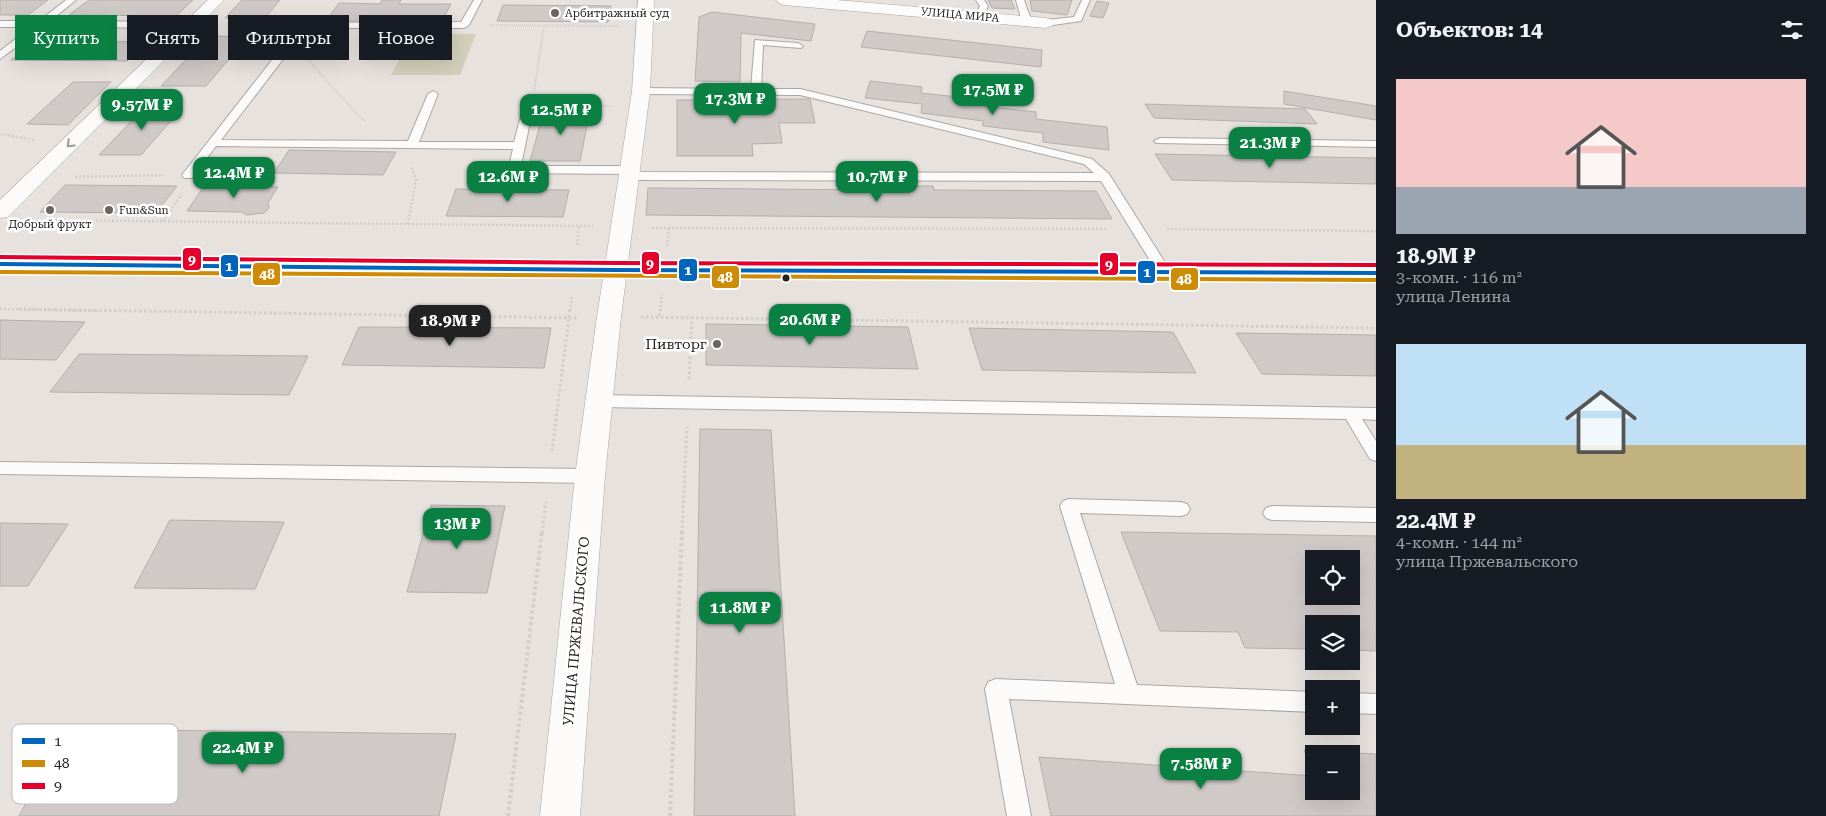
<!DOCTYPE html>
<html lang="ru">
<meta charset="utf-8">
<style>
:root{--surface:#171b24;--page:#20242c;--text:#f1f3f6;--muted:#9ea1a6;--accent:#0b8043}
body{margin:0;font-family:"Roboto Serif",serif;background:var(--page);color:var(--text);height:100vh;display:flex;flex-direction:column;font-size:19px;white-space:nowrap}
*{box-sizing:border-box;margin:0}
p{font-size:16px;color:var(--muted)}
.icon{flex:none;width:28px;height:28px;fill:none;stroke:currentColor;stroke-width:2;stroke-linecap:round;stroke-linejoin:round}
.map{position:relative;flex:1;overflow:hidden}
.sheet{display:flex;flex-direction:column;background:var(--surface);width:450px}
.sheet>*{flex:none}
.banner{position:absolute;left:15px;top:15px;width:475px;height:45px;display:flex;gap:10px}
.fabs{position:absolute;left:1305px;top:550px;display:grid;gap:10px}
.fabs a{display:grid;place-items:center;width:55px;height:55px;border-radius:0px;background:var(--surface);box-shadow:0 5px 20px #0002;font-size:25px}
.price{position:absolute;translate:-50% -42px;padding:0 11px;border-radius:10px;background:var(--accent);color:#fff;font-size:16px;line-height:32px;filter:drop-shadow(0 1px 2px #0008)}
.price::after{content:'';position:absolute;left:50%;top:30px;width:15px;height:11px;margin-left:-8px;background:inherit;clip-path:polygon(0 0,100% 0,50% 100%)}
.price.selected{background:#222;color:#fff}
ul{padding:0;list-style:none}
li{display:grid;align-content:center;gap:10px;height:265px;padding:0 20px}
li span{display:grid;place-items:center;height:155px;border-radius:0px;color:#555}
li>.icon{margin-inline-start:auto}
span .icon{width:90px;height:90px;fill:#fffc;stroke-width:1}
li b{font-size:21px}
h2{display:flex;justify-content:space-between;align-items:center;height:60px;padding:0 20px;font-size:21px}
.tag{padding:0 18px;border-radius:0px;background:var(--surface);box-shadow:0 5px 20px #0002;font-size:18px;line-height:45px}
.tag.selected{background:var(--accent);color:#fff}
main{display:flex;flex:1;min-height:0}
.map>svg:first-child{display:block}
.green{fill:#d0d0bb}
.building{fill:#cfcac7;stroke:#b3afac;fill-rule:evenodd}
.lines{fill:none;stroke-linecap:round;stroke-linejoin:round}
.service-casing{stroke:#aba7a4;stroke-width:2}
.minor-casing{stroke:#aba7a4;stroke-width:1}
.secondary-casing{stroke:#aba7a4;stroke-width:1}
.path-far3{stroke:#d0cecd;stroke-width:2;stroke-dasharray:1 1;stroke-linecap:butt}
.path-far2{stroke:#d0cecd;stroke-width:2.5;stroke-dasharray:2 2;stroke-linecap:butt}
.path-far1{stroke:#d0cecd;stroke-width:3;stroke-dasharray:2.5 2.5;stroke-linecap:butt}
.path{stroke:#d0cecd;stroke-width:4;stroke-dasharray:3 3;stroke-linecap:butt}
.service{fill:#fcfbfa;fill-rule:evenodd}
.minor{fill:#fcfbfa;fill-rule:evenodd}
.secondary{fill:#fcfbfa;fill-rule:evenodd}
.bus-1-casing{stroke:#fff;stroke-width:7}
.bus-2-casing{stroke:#fff;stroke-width:7}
.bus-3-casing{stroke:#fff;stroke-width:7}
.bus-1{stroke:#0065bd;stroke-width:4}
.bus-2{stroke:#cd8b06;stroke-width:4}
.bus-3{stroke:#e4002b;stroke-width:4}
.oneway{stroke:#9b9997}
.poi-dot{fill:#696561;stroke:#fff;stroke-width:2}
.bus-dot{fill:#24211e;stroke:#fff;stroke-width:2}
.labels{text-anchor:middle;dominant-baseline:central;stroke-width:5;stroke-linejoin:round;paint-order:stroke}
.far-poi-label{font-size:11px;fill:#24211e;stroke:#fff;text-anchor:start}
.far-street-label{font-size:11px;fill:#24211e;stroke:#fff}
.poi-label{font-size:14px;fill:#24211e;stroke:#fff;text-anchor:end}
.street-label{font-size:14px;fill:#24211e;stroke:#fff}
.key{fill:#fff;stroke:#bdbcbc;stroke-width:1}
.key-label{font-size:14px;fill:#24211e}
.line-badge{stroke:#fff;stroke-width:2}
.badge-label{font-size:14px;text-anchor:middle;font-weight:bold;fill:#fff}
</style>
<main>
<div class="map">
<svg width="1376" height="816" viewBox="0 0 1376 816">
<rect width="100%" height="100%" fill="#e8e2de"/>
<path class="green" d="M413 34H476L460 75H391Z"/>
<g class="building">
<path d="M0 0H48L28 15H0Z"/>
<path d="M89 0H193L176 16 69 15Z"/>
<path d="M242 0H280L265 18H225Z"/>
<path d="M382 0H401L399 4H451L442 21H326L339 3 380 4Z"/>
<path d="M988 0H1011L1015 9 992 8Z"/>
<path d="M1030 0H1072L1067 15 1032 11Z"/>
<path d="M1097 1 1109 3 1103 18 1090 16Z"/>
<path d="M503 5 611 6 608 22 497 21Z"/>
<path d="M712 12 815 24 811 41 741 33 740 82 695 81 699 17Z"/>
<path d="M867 31 1042 50 1041 67 861 47Z"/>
<path d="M208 36 248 37 206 86H161Z"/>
<path d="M36 41 147 42 127 61 11 60Z"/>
<path d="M870 81 922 87 921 93 985 100 984 106 1036 112V119L1107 127 1109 150 1043 142V133L983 126V121L921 113 922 104 865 98Z"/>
<path d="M73 82H111L68 125 27 124Z"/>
<path d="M1284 91 1376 106V120L1284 104Z"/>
<path d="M810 99 815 123H779L782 143 752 144 753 156H677V100Z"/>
<path d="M1145 104 1305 109 1317 124 1154 118Z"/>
<path d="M145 107H183L141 155H99Z"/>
<path d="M544 111H590L580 161H530Z"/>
<path d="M289 150 396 152 383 175 274 173Z"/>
<path d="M1155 154 1376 158V184L1172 180Z"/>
<path d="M65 185 177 186 156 213 40 212Z"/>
<path d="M205 185 278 187 268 203 269 208 264 213 247 215 241 212 187 211Z"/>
<path d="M873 186H933L934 190 1096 191 1112 219 646 215 648 188 874 190Z"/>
<path d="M456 189 569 190 563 217 446 216Z"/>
<path d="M0 320 85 322 56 360 0 359Z"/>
<path d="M706 324 908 327 918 369 706 365Z"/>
<path d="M359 327 551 328 544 368 342 365Z"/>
<path d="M969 328 1173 332 1196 373 982 370Z"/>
<path d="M1236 333 1376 335V376L1262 374Z"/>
<path d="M79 354 308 356 289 395 50 392Z"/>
<path d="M700 429 771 430 795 816H694Z"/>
<path d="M431 505 505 506 487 593 407 592Z"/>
<path d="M170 520 284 522 255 589 134 588Z"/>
<path d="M0 523 68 524 28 586H0Z"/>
<path d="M1121 532 1376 536V651L1351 650V624H1314V649L1245 648 1238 632 1160 631ZM1314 559H1351V596H1314Z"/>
<path d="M66 729 456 734 439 816H19Z"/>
<path d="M1304 750 1376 754V816H1051L1039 757 1314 776V791H1351V754H1314V773Z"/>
</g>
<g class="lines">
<defs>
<g id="service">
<path d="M66 0H76L50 21 191 22 196 25 191 28 43 27 0 59V51L31 27H0V21H39Z"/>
<path d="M474 0H482L469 25 464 28H307L221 140 408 141 428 94 433 91 438 94 419 142H514L522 112 527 109 531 110 532 112 521 166H631L635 167 637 170 635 172 1094 173 1084 164 800 95 641 94 636 91 641 88 751 89 755 40 798 43 803 46 801 48 763 45 761 89H800L1092 159 1109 174 1171 272 1164 276 1159 275 1101 181 630 180 626 179 624 176 626 174 510 173 508 170 513 149 216 146 192 178H184L182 175 301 23 461 22Z"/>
<path d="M976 0H984L988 6 983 19 980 20 975 17 980 6Z"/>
<path d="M1016 0H1024L1032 22 1030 24H1024L1022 22Z"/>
<path d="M1082 0H1090L1081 21 1046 26 1041 23 1046 20 1074 17Z"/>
<path d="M1160 138 1376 141V147L1156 143 1154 141Z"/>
<path d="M599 395 1376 408V420L1362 419 1376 441V461L1370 459 1346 419 599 407 593 405 591 401 593 397Z"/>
<path d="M0 462 590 469 596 471 599 476 596 481 590 483 0 474Z"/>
<path d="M1069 499 1181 502 1187 504 1190 509 1187 514 1181 516 1080 513 1137 685 1314 692V712L1009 699 1031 816H1007L985 689 988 682 996 679 1115 684 1060 506 1063 501Z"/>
<path d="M1272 506 1376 508V522L1272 520 1266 518 1263 513 1266 508Z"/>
<path d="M1351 693 1376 694V714L1351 713Z"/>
</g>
<g id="minor">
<path d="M208 0H224L8 217 0 218V200Z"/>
<path d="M638 0H654L650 91 621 317 605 476 580 816H540L575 476 597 317 632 91Z"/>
<path d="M776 0H836L1046 18 1052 20 1054 23 1052 26 1046 28 784 5 779 3Z"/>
</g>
<path id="secondary" d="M0 257 616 263 1376 266V280L616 277 0 271Z"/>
</defs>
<use href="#service" class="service-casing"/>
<use href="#minor" class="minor-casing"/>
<use href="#secondary" class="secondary-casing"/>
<g class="path-far3">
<path d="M226 24 272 29"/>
<path d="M490 25 619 26"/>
<path d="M307 59 360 117 366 121"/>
<path d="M534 91 544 26"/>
<path d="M547 104 611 106"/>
<path d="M0 134 15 137"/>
</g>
<g class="path-far2">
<path d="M8 135 34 140"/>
<path d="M75 177 164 175"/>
<path d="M32 220 593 226"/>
<path d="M163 221 182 194"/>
<path d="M408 224 416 180 411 166"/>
<path d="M652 228 1108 229"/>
<path d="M1167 229 1376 231"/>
<path d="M577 245 579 226"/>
<path d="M667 246 669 228"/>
<path d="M0 309 99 311"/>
<path d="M570 311 572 296"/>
<path d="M660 311 662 294"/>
</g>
<g class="path-far1">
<path d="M19 309 579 318"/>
<path d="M659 316 660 309"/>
<path d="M641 317 1376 328"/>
<path d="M689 379 692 317"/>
<path d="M552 451 570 309"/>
<path d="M542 533 546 502"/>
<path d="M682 533 687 427"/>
</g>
<g class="path">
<path d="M508 816 542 531"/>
<path d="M670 816 682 531"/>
</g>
<use href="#service" class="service"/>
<use href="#minor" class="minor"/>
<use href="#secondary" class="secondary"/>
<defs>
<path id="bus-1" d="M0 264 616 270 1376 273"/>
<path id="bus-2" d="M0 272 1376 280"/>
<path id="bus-3" d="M0 257 616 263 1376 265"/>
</defs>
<use href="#bus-1" class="bus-1-casing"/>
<use href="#bus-2" class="bus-2-casing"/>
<use href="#bus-3" class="bus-3-casing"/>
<use href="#bus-1" class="bus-1"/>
<use href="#bus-2" class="bus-2"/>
<use href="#bus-3" class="bus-3"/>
</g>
<defs><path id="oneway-chevron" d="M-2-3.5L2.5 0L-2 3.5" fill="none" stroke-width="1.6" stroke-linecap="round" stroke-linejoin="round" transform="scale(1.25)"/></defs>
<use class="oneway" href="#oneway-chevron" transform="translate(70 144) rotate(136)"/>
<g class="poi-dot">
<circle cx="555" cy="13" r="5"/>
<circle cx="50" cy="210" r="5"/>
<circle cx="109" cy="210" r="5"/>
<circle cx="717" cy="344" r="5"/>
</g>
<circle class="bus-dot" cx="786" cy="278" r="4.5"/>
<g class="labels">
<g class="far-poi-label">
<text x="565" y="13">Арбитражный суд</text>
<text x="119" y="210">Fun&amp;Sun</text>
<text x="50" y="224" text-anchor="middle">Добрый фрукт</text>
</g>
<g class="far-street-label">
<text transform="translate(960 15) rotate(5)">УЛИЦА МИРА</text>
</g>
<g class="poi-label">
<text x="707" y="344">Пивторг</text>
</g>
<g class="street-label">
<text transform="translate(576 631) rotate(-85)">УЛИЦА ПРЖЕВАЛЬСКОГО</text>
</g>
</g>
<rect x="12" y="724" width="166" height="80" rx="8" class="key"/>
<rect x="22" y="738" width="23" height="6" fill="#0065bd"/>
<rect x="22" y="760" width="23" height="7" fill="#cd8b06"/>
<rect x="22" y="783" width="23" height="6" fill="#e4002b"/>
<g class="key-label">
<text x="54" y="746">1</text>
<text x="54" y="768">48</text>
<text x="54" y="791">9</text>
</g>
<g class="line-badge">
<rect x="182" y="247" width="20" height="24" rx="5" fill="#e4002b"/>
<rect x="641" y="251" width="19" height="24" rx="5" fill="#e4002b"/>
<rect x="1099" y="252" width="20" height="24" rx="5" fill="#e4002b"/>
<rect x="220" y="254" width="19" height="24" rx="5" fill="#0065bd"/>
<rect x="678" y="258" width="20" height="24" rx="5" fill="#0065bd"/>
<rect x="1137" y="260" width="19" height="24" rx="5" fill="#0065bd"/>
<rect x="252" y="262" width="29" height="24" rx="5" fill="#cd8b06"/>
<rect x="711" y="265" width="29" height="24" rx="5" fill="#cd8b06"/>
<rect x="1170" y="267" width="29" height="24" rx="5" fill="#cd8b06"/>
</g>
<g class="badge-label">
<text x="192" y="264">9</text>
<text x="650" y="268">9</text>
<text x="1109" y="269">9</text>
<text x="229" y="271">1</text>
<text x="688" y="275">1</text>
<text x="1147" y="277">1</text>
<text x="267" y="279">48</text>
<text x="725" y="282">48</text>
<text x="1184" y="284">48</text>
</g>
</svg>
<div class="fabs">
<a><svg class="icon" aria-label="locate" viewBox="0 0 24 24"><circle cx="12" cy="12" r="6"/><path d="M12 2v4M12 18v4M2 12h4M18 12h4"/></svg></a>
<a><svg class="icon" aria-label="layers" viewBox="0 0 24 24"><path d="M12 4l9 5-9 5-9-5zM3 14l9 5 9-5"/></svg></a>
<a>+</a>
<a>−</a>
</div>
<b class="price" style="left:993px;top:116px">17.5M ₽</b>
<b class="price" style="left:735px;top:125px">17.3M ₽</b>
<b class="price" style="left:142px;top:131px">9.57M ₽</b>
<b class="price" style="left:561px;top:136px">12.5M ₽</b>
<b class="price" style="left:1270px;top:169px">21.3M ₽</b>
<b class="price" style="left:234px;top:199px">12.4M ₽</b>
<b class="price" style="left:508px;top:203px">12.6M ₽</b>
<b class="price" style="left:877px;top:203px">10.7M ₽</b>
<b class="price" style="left:810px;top:346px">20.6M ₽</b>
<b class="price selected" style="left:450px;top:347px">18.9M ₽</b>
<b class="price" style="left:457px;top:550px">13M ₽</b>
<b class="price" style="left:740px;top:634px">11.8M ₽</b>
<b class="price" style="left:243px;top:774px">22.4M ₽</b>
<b class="price" style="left:1201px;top:790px">7.58M ₽</b>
<div class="banner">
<a class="tag selected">Купить</a>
<a class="tag">Снять</a>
<a class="tag">Фильтры</a>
<a class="tag">Новое</a>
</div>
</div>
<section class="sheet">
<h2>Объектов: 14<svg class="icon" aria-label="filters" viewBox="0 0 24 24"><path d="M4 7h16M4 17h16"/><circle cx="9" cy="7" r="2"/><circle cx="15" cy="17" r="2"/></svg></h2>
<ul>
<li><span style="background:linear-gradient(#f6c9c9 70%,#9aa5b1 0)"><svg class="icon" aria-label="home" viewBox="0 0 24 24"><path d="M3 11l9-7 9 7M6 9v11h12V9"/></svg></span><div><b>18.9M ₽</b><p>3-комн. · 116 m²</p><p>улица Ленина</p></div></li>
<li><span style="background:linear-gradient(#bfe0f5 65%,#c2b280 0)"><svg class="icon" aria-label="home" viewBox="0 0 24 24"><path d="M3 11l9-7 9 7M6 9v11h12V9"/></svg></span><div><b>22.4M ₽</b><p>4-комн. · 144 m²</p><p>улица Пржевальского</p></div></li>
</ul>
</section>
</main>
